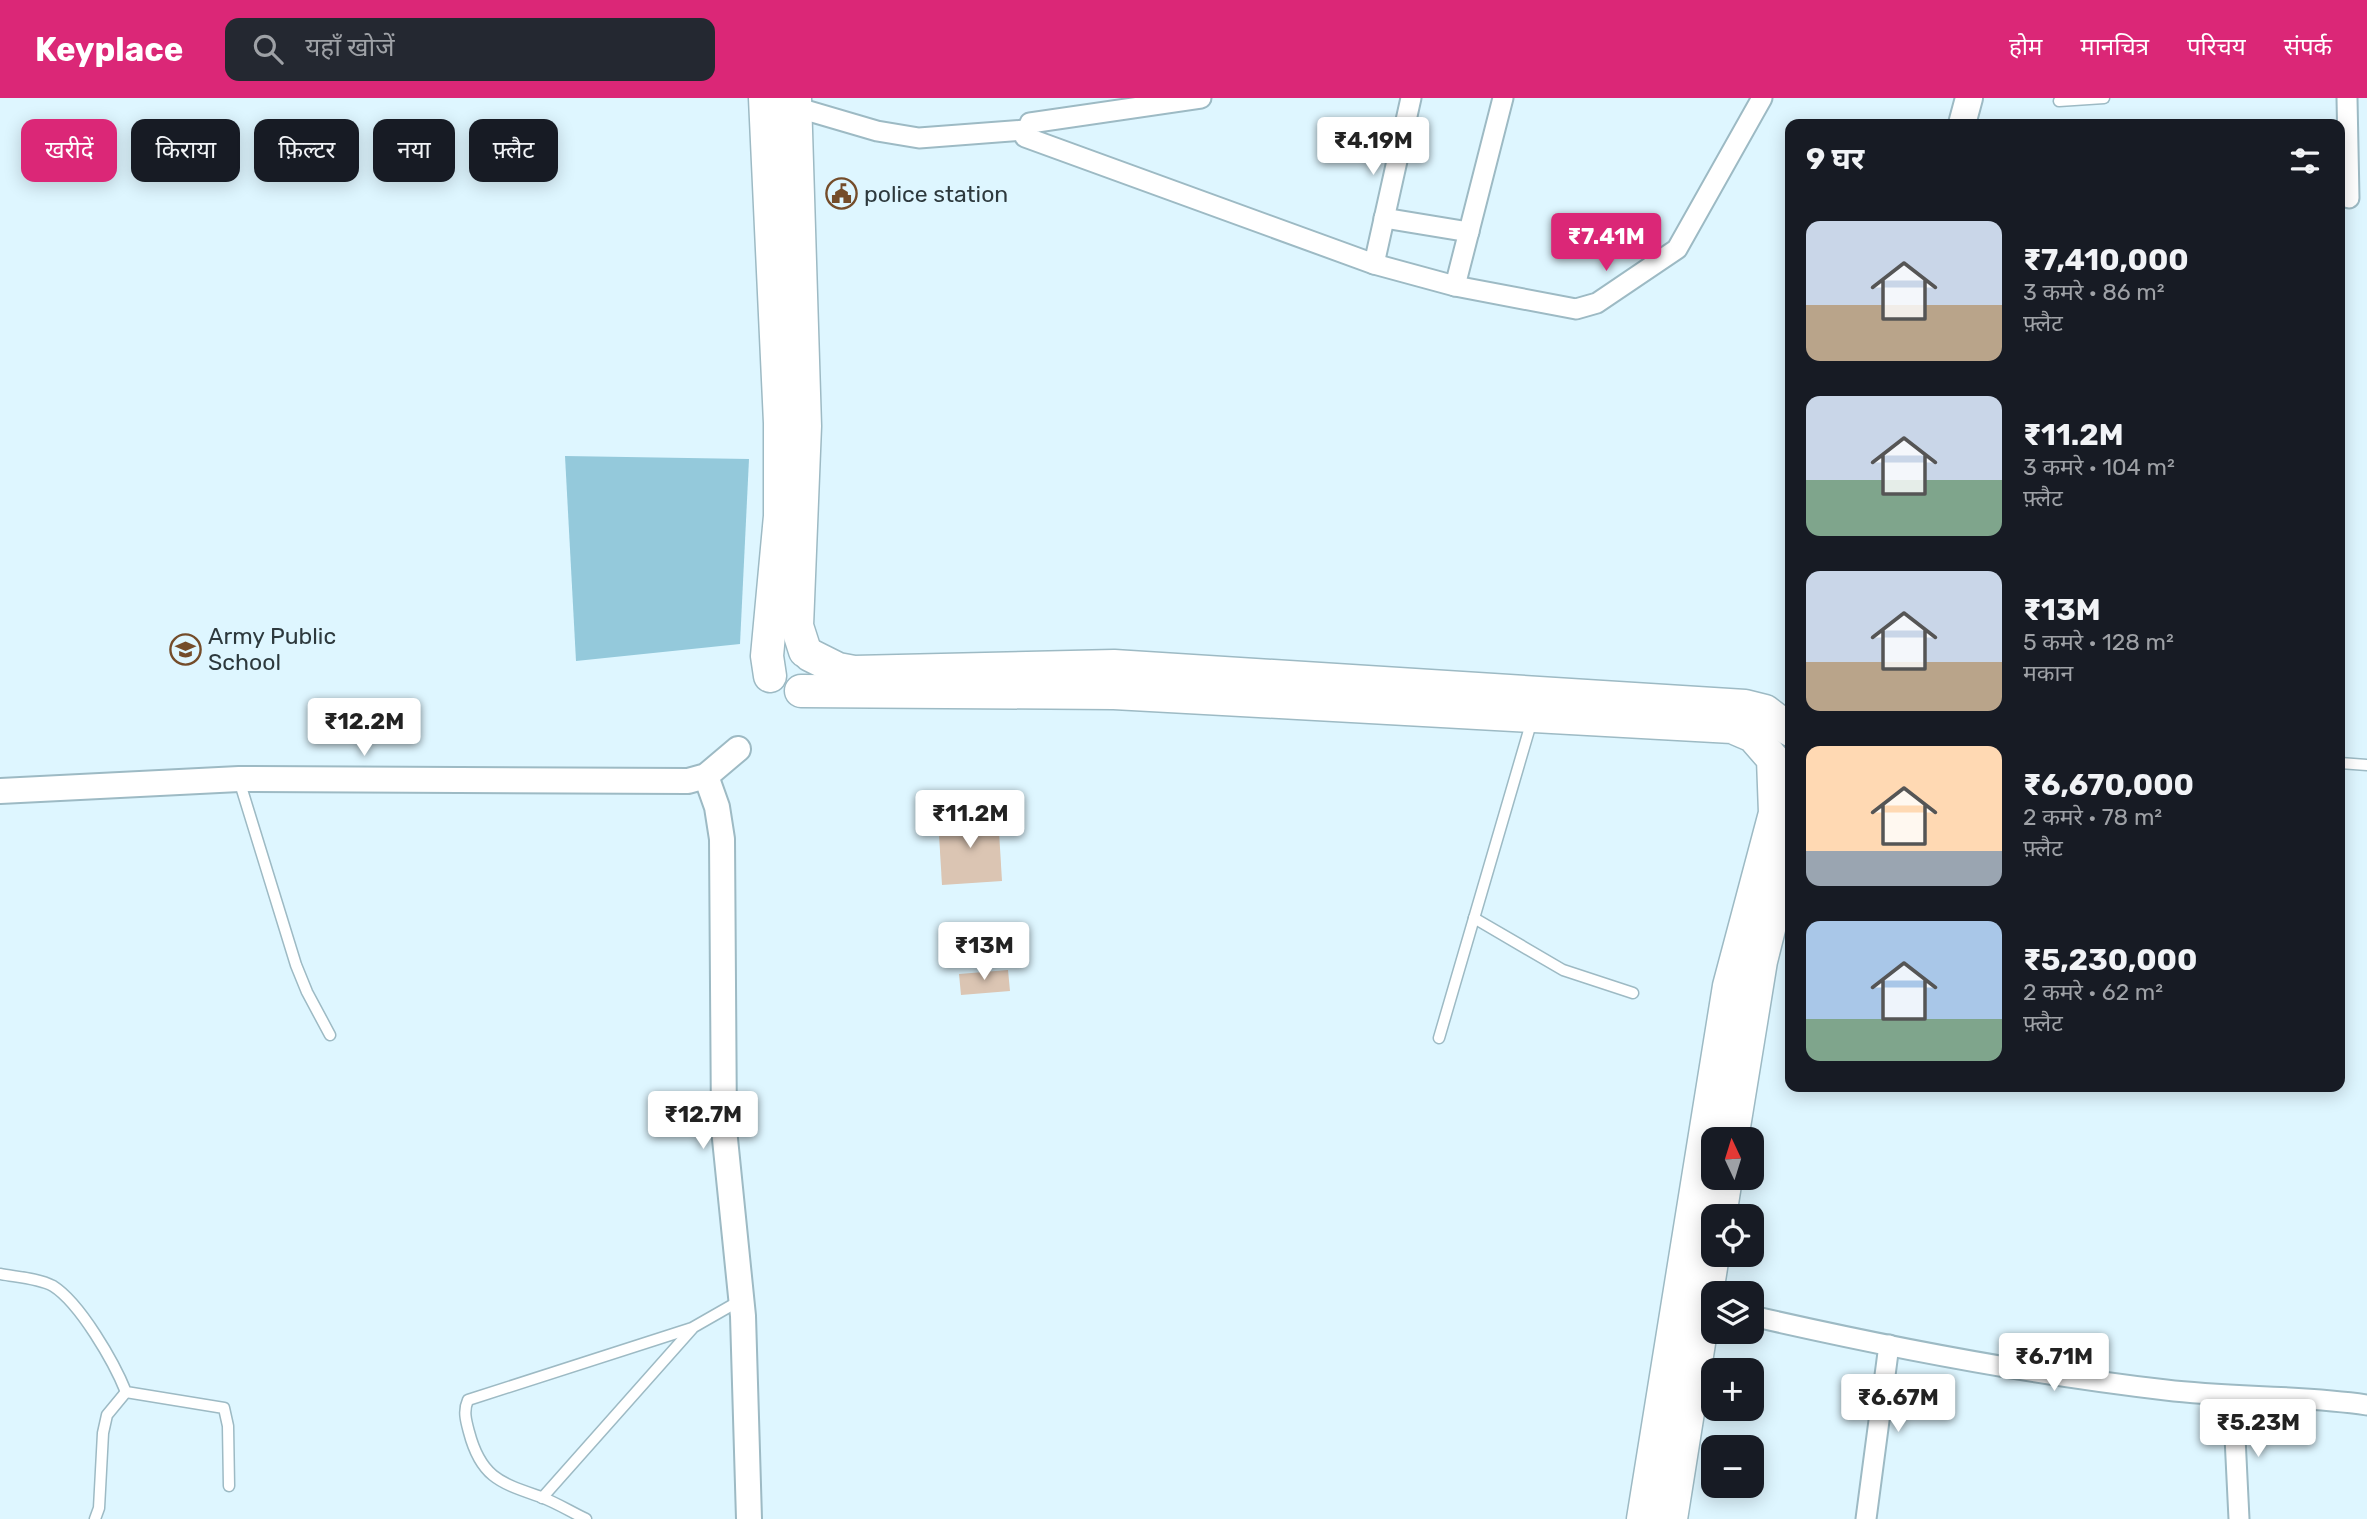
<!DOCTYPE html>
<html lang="hi">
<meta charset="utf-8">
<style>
:root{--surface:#171b24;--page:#242831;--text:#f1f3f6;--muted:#9ea1a6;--accent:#db2777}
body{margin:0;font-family:Rubik,"Noto Sans Devanagari",sans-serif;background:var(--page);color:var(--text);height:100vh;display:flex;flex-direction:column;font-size:26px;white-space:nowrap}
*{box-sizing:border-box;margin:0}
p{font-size:23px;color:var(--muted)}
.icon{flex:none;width:38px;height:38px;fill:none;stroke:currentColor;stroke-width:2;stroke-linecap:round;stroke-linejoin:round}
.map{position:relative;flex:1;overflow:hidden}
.panel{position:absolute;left:1785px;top:21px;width:560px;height:973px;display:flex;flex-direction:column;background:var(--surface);border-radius:14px;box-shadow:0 4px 18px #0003}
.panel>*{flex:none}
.top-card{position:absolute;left:21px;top:21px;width:665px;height:63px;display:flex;gap:14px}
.needle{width:46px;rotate:356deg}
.tools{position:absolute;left:1701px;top:1029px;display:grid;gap:14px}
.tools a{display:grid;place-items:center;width:63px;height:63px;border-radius:14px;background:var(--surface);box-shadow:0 4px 18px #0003;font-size:35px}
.price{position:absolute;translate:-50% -60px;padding:0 16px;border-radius:7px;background:#fff;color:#222;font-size:23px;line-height:46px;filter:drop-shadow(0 2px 4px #0008)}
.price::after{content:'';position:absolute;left:50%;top:42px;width:21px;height:16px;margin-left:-10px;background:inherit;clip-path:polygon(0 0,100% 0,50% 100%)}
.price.on{background:var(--accent);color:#fff}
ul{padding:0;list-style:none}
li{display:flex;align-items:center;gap:21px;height:175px;padding:0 21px}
li span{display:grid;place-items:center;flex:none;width:196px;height:140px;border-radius:14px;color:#555}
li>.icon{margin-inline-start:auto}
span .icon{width:84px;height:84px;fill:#fffc;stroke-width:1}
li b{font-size:30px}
h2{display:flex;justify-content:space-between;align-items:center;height:84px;padding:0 21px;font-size:30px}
.chip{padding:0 24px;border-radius:14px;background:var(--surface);box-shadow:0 4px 18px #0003;font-size:24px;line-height:63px}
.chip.on{background:var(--accent);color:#fff}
header{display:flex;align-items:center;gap:42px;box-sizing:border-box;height:98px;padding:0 35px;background:var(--accent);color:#fff}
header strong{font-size:33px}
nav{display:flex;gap:38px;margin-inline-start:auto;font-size:24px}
.search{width:490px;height:63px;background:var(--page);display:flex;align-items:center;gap:18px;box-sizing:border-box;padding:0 24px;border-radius:14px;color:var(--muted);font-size:26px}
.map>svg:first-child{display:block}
.green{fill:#94c9db}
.building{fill:#dbc5b3}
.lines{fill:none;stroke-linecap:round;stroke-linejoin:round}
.service-casing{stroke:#9dbac4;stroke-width:13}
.minor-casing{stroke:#9dbac4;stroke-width:23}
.tertiary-casing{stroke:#9dbac4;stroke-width:28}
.secondary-casing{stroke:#9dbac4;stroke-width:30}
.trunk-casing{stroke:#9dbac4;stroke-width:35}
.service{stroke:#fff;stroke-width:10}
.minor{stroke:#fff;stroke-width:19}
.tertiary{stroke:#fff;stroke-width:24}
.secondary{stroke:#fff;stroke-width:26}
.trunk{stroke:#fff;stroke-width:32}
.labels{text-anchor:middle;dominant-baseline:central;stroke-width:7;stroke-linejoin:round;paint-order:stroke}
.poi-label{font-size:23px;fill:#2d393d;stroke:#def6ff;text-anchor:start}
</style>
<header>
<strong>Keyplace</strong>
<div class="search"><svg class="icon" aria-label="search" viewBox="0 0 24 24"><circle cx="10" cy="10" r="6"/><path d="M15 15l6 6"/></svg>यहाँ खोजें</div>
<nav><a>होम</a><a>मानचित्र</a><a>परिचय</a><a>संपर्क</a></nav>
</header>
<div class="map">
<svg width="2367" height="1421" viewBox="0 0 2367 1421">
<rect width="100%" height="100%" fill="#def6ff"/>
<path class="green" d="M565 358 749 361 740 546 576 563Z"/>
<g class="building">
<path d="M998 717 1002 783 942 787 938 720Z"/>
<path d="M1008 872 1010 893 961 897 959 876Z"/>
</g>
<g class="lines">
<defs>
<g id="service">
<path d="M2059 3 2104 0"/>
<path d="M2340 665 2367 667"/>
<path d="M239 682 296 867 307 894 330 937"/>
<path d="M1474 820 1563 872 1633 895"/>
<path d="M1439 940 1532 622"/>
<path d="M0 1176C16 1179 38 1180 53 1188 80 1205 114 1264 126 1294L224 1310 228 1328 229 1388"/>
<path d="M542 1400 692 1231"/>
<path d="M95 1421 99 1410 103 1335 107 1317 126 1294"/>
<path d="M586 1421C571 1414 557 1405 541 1399 501 1385 481 1380 469 1334 466 1323 463 1313 468 1302L692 1230 741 1202"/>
</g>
<g id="minor">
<path d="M1201 0 1030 25 1025 39 1374 166 1455 188 1576 211 1597 205 1677 151 1762 0"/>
<path d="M2347 0 2349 100"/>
<path d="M795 9 877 33 919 40 1025 32"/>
<path d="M1384 120 1469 134"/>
<path d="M1374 166 1411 0"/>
<path d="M1455 188 1503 0"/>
<path d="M1752 1218C1887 1249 2027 1276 2166 1292 2233 1300 2300 1297 2367 1307"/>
<path d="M2233 1298 2239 1421"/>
<path d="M1866 1421 1889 1247"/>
</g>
<g id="tertiary">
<path d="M706 678 717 709 722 741 724 1031 743 1218 749 1421"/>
<path d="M0 693 239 681 688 683 706 678 738 651"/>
</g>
<path id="secondary" d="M1962 26 1969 0"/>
<g id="trunk">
<path d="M765 0 780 325V418L767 558 770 578"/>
<path d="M795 0 805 328 797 528 805 553"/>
<path d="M810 557 838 571 854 574 1114 568 1745 608 1765 613 1790 632"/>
<path d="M801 593 1114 595 1732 629 1753 638 1773 661 1775 715 1729 888 1643 1421"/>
<path d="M1732 1041 1761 863 1790 747"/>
<path d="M1720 1118 1726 1080"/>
<path d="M1671 1421 1713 1157"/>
</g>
</defs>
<use href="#service" class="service-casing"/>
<use href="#minor" class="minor-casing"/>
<use href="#tertiary" class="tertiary-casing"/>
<use href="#secondary" class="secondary-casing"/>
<use href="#trunk" class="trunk-casing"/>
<use href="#service" class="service"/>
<use href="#minor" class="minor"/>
<use href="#tertiary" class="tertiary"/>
<use href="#secondary" class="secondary"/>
<use href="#trunk" class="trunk"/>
</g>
<defs>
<symbol id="civic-ring" viewBox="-11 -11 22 22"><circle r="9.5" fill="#def6ff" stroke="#744c2a" stroke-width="1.5"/><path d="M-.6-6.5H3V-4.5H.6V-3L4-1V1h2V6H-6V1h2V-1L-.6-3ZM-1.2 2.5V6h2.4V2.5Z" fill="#744c2a"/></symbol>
<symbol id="school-ring" viewBox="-11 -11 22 22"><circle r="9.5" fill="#def6ff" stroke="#744c2a" stroke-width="1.5"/><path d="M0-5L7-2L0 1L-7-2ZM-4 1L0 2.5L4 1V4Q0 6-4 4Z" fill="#744c2a"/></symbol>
</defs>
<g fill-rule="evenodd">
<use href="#civic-ring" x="824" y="78" width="35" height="35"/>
<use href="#school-ring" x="168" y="534" width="35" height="35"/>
</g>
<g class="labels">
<g class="poi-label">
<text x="864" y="96">police station</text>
<text x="208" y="538">Army Public<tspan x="208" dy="26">School</tspan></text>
</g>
</g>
</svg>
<div class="tools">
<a><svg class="needle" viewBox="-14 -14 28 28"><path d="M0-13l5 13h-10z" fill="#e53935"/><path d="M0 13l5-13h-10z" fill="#9ea1a6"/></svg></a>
<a><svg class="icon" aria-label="locate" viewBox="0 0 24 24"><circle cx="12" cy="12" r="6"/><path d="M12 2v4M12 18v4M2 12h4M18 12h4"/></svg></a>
<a><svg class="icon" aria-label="layers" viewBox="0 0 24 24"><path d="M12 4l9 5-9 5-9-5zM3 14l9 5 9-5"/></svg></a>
<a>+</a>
<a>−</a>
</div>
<b class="price" style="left:1373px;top:79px">₹4.19M</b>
<b class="price on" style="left:1606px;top:175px">₹7.41M</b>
<b class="price" style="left:364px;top:660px">₹12.2M</b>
<b class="price" style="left:970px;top:752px">₹11.2M</b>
<b class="price" style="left:984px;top:884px">₹13M</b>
<b class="price" style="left:703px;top:1053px">₹12.7M</b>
<b class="price" style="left:2054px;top:1295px">₹6.71M</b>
<b class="price" style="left:1898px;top:1336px">₹6.67M</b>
<b class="price" style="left:2258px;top:1361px">₹5.23M</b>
<div class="top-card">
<a class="chip on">खरीदें</a>
<a class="chip">किराया</a>
<a class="chip">फ़िल्टर</a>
<a class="chip">नया</a>
<a class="chip">फ़्लैट</a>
</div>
<section class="panel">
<h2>9 घर<svg class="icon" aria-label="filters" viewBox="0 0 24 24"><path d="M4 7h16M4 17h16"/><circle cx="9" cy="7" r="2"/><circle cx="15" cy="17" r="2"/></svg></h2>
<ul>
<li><span style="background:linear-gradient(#c9d6e8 60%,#b9a48a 0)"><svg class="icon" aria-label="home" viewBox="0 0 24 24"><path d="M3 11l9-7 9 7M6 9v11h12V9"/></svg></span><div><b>₹7,410,000</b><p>3 कमरे · 86 m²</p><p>फ़्लैट</p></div></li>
<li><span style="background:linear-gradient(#c9d6e8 60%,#7fa58c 0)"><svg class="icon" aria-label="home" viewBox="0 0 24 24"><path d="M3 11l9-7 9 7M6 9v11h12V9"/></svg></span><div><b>₹11.2M</b><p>3 कमरे · 104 m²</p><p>फ़्लैट</p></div></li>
<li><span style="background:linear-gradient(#c9d6e8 65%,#b9a48a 0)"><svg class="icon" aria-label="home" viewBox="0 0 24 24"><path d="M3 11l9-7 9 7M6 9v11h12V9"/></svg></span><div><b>₹13M</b><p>5 कमरे · 128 m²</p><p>मकान</p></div></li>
<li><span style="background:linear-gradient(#ffd9b3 75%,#9aa5b1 0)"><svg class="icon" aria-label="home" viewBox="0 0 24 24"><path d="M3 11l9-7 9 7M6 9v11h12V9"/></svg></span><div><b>₹6,670,000</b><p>2 कमरे · 78 m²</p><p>फ़्लैट</p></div></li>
<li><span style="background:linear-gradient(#a9c7e8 70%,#7fa58c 0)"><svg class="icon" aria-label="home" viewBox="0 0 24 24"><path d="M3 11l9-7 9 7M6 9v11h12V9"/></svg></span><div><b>₹5,230,000</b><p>2 कमरे · 62 m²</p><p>फ़्लैट</p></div></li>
</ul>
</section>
</div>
